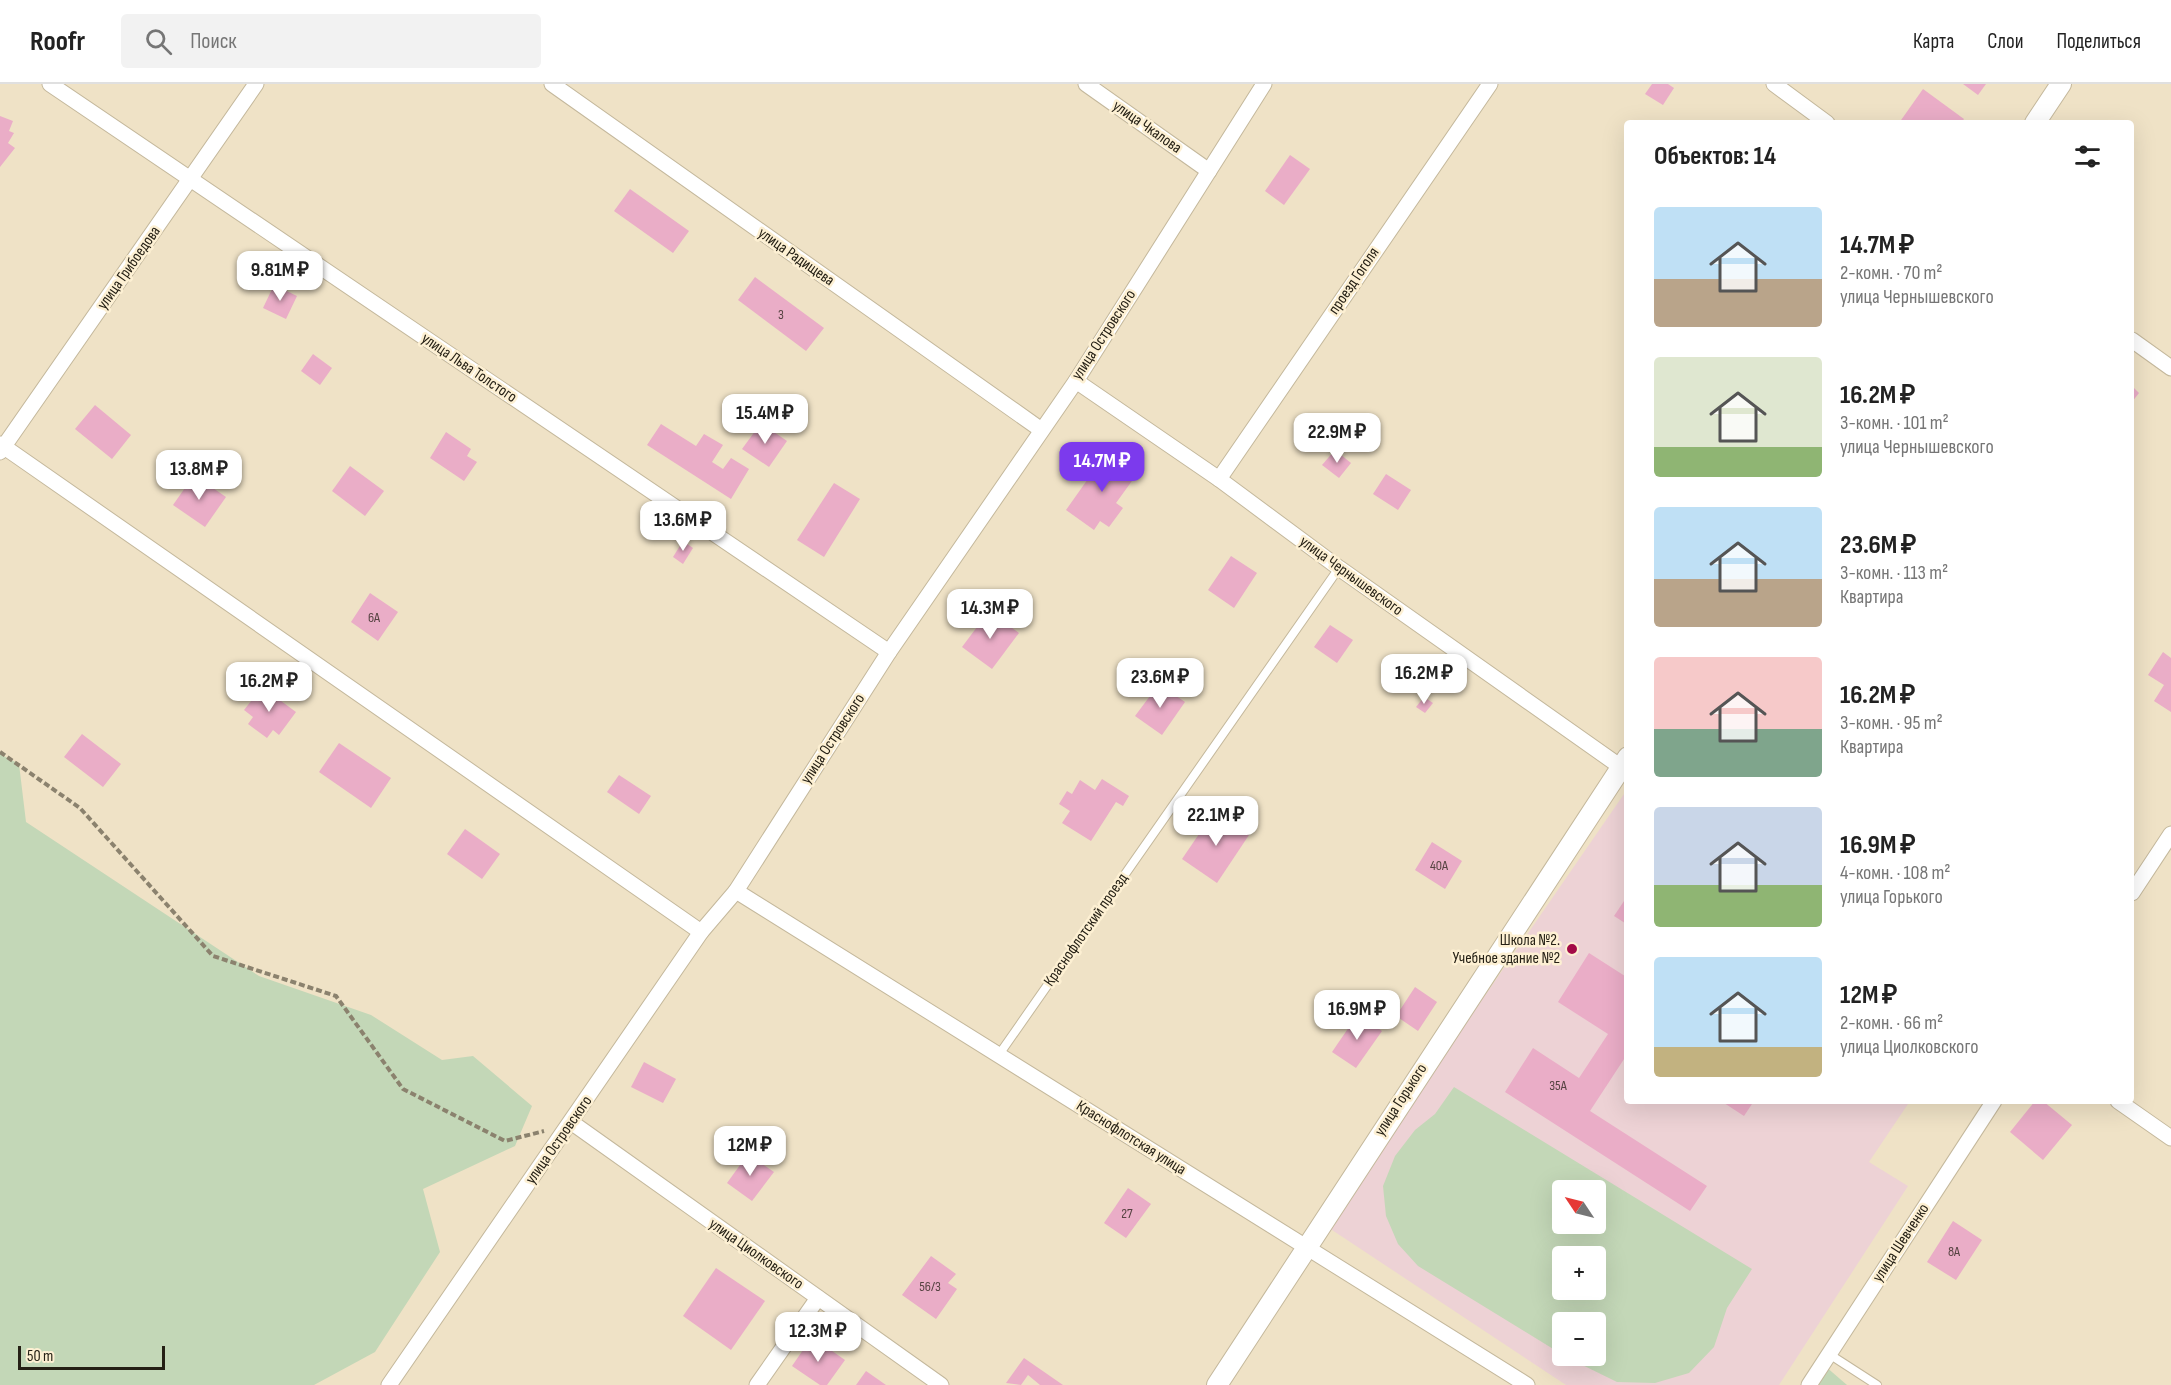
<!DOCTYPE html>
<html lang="ru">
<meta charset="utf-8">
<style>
:root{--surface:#fff;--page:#f2f2f2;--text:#222;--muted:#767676;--line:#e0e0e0;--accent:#7c3aed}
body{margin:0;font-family:"Sofia Sans Condensed",sans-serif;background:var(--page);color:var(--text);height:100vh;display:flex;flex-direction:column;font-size:22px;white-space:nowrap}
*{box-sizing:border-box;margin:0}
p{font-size:20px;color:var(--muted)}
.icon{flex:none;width:33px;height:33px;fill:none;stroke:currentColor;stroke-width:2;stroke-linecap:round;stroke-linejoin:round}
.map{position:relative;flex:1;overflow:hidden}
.sheet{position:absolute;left:1624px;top:36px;width:510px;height:984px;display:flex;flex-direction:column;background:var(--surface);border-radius:6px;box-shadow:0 6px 24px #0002}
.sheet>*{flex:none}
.needle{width:39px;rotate:305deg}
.tools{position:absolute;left:1552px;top:1096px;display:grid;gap:12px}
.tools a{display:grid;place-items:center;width:54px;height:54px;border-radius:6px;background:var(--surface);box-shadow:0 6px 24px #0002;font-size:30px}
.scale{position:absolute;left:18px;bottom:15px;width:147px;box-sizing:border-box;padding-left:6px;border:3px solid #252015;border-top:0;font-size:16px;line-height:21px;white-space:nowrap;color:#252015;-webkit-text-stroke:4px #fdf0d3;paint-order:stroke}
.price{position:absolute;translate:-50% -51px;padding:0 14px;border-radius:12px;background:#fff;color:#222;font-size:20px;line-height:39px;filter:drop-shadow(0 2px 3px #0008)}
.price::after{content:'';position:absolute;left:50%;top:36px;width:18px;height:14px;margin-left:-9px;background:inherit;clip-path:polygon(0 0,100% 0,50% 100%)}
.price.on{background:var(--accent);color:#fff}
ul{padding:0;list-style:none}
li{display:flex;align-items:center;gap:18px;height:150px;padding:0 30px}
li span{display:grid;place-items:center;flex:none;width:168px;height:120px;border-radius:6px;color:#555}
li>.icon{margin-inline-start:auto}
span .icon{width:72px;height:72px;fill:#fffc;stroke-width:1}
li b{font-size:26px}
h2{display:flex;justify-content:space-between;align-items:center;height:72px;padding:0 30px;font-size:26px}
header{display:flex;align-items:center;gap:36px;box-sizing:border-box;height:84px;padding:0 30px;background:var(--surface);border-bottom:2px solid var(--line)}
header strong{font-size:28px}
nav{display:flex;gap:33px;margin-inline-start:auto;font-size:21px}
.search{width:420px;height:54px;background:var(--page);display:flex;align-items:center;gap:15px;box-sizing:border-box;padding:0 21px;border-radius:6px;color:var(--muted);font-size:22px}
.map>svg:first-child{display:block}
.education{fill:#edd2d5;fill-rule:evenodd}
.green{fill:#c3d7b7;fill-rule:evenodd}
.building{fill:#eaadc7}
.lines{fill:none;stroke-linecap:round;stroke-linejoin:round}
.service-casing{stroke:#c4b89c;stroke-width:10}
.minor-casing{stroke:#c4b89c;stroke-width:17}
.tertiary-casing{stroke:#c4b89c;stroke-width:22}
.path{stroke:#8b826e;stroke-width:4;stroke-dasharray:6 3;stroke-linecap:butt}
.service{stroke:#fff;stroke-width:8}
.minor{stroke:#fff;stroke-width:15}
.tertiary{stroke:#fff;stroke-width:20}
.poi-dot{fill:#a30b47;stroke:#fdf0d3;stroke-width:2}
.labels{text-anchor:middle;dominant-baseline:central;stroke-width:5;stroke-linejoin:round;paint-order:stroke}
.number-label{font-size:14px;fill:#564342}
.street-label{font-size:16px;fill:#252015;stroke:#fdf0d3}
.poi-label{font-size:16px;fill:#252015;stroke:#fdf0d3;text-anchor:end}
</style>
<header>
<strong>Roofr</strong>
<div class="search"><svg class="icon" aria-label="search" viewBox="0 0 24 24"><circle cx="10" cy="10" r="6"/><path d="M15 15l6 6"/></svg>Поиск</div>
<nav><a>Карта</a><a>Слои</a><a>Поделиться</a></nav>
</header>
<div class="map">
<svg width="2171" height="1301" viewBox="0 0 2171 1301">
<rect width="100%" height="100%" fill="#efe2c6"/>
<path class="education" d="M1624 710 1628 712V1017H1910L1869 1078 1908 1102 1779 1301H1566L1326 1142ZM1563 1107H1596V1140H1563ZM1563 1173H1596V1206H1563ZM1563 1239H1596V1272H1563Z"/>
<g class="green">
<path d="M0 670 19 680 26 738 259 892 371 931 442 976 473 972 532 1022 515 1062 423 1105 440 1168 375 1268 314 1301H0Z"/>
<path d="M1454 1003 1752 1185 1727 1224 1714 1263 1689 1289 1655 1299 1617 1298 1564 1272H1596V1239H1563V1271L1418 1182 1398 1160 1386 1132 1383 1102 1395 1072 1415 1046 1435 1030ZM1563 1107H1596V1140H1563ZM1563 1173H1596V1206H1563Z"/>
<path d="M1825 1282 1847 1301H1813Z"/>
</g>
<g class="building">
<path d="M1652 0H1668L1674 4 1663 21 1645 10Z"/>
<path d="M1963 0H1986L1978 11Z"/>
<path d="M1923 5 1964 35 1961 39H1899Z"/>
<path d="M0 32 13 37 9 47 14 49 8 59 15 64 0 83Z"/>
<path d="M1290 71 1310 85 1284 121 1265 107Z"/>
<path d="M630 105 689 147 673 169 614 127Z"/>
<path d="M755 193 824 244 806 267 738 216Z"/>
<path d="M274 201 297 212 286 235 263 224Z"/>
<path d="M313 270 332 284 320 301 301 287Z"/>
<path d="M2132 302 2139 309 2132 318Z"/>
<path d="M95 321 131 351 112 375 75 345Z"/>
<path d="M761 339 787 357 769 383 742 365Z"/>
<path d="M661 340 696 362 704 350 723 361 712 378 723 385 731 374 749 385 731 415 647 361Z"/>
<path d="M446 348 471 365 467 372 477 378 464 397 430 374Z"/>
<path d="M1335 366 1351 379 1339 394 1322 381Z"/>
<path d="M1107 368 1137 390 1116 419 1123 424 1109 443 1100 437 1094 446 1066 426Z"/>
<path d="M350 382 384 407 365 432 332 407Z"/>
<path d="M1386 390 1411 406 1398 426 1373 410Z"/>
<path d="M194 391 226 413 205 443 173 421Z"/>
<path d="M834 399 860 415 824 473 797 456Z"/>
<path d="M683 457 693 464 683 480 673 473Z"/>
<path d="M1231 472 1257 489 1234 524 1208 506Z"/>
<path d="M370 509 398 528 378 557 351 538Z"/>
<path d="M989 527 1019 549 992 585 962 563Z"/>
<path d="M1330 541 1353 556 1337 579 1314 563Z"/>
<path d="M2163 568 2171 574V628L2154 617 2164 601 2148 591Z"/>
<path d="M1159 600 1185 618 1162 651 1135 632Z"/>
<path d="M262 603 296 628 279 651 273 646 267 654 248 640 253 633 244 626Z"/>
<path d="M1424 613 1433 619 1425 629 1416 623Z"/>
<path d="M82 650 121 680 103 703 64 673Z"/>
<path d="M339 659 391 694 371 724 319 688Z"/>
<path d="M619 691 651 712 639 730 607 708Z"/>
<path d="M1102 695 1129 712 1123 722 1116 718 1091 757 1062 739 1070 727 1059 720 1067 707 1072 710 1080 696 1095 706Z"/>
<path d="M1214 728 1249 751 1217 799 1182 775Z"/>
<path d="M465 745 500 770 482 795 447 770Z"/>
<path d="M1432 758 1462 777 1445 805 1415 786Z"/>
<path d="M1628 811V841L1614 832Z"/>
<path d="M1589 869 1628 894V969L1590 1027 1707 1102 1690 1127 1505 1008 1533 964 1579 994 1608 950 1558 918Z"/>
<path d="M1415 903 1437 918 1418 947 1396 932Z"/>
<path d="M1358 930 1382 947 1356 984 1332 968Z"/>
<path d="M644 978 676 995 663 1019 631 1003Z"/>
<path d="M1721 1017H1754L1744 1032Z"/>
<path d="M2035 1017H2043L2072 1041 2043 1076 2010 1048Z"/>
<path d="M748 1070 774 1088 752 1117 727 1099Z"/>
<path d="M1128 1104 1151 1120 1126 1154 1104 1139Z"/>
<path d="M1953 1137 1982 1156 1956 1196 1927 1178Z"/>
<path d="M931 1172 956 1190 948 1199 957 1205 936 1235 902 1211Z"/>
<path d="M716 1184 765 1217 731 1266 683 1232Z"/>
<path d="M812 1253 845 1276 827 1301H820L792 1282Z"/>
<path d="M1024 1274 1063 1301H1040L1028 1291 1021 1301 1006 1299Z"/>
<path d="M866 1287 886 1301H856Z"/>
</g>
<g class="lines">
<defs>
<g id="service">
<path d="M998 972 1339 484"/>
<path d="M1829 1270 1877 1301"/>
</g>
<g id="minor">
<path d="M50 0 889 568"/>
<path d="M552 0 1040 345"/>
<path d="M1086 0 1209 87"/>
<path d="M1774 0 1827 39"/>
<path d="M2132 256 2171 284"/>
<path d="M1076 297 1219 395 1339 484 1628 688"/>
<path d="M0 360 701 848"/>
<path d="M0 368 256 0"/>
<path d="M1219 395 1490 0"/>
<path d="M736 807 1527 1301"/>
<path d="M2132 809 2171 750"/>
<path d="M2118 1017 2171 1054"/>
<path d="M571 1038 941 1301"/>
<path d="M389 1301 701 848 736 807 889 568 1076 297 1264 0"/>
<path d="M757 1301 818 1214"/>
<path d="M1809 1301 1994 1017"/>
</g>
<g id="tertiary">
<path d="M2035 39 2061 0"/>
<path d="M1217 1301 1628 673"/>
</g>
</defs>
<use href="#service" class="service-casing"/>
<use href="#minor" class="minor-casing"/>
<use href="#tertiary" class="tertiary-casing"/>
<path class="path" d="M0 668 80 724 213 872 336 912 403 1005 505 1057 544 1047"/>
<use href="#service" class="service"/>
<use href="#minor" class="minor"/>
<use href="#tertiary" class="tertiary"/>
</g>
<circle class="poi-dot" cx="1572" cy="865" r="6"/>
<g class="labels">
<g class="number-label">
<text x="781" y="230">3</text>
<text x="374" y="533">6А</text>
<text x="1439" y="781">40А</text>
<text x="1558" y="1001">35А</text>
<text x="1127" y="1129">27</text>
<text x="1954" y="1167">8А</text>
<text x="930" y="1202">56/3</text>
</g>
<g class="street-label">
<text transform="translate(1147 43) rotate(35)">улица Чкалова</text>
<text transform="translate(796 173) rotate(35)">улица Радищева</text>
<text transform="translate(129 184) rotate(-55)">улица Грибоедова</text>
<text transform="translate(1354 197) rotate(-56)">проезд Гоголя</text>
<text transform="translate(1104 251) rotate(-57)">улица Островского</text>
<text transform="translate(469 284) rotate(34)">улица Льва Толстого</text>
<text transform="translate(1351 492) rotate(36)">улица Чернышевского</text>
<text transform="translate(833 655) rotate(-57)">улица Островского</text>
<text transform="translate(1086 846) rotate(-55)">Краснофлотский проезд</text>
<text transform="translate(1401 1016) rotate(-57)">улица Горького</text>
<text transform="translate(1131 1054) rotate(32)">Краснофлотская улица</text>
<text transform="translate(559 1056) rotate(-55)">улица Островского</text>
<text transform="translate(1901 1159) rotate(-57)">улица Шевченко</text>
<text transform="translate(756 1170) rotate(35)">улица Циолковского</text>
</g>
<g class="poi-label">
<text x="1560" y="856">Школа №2.<tspan x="1560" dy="18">Учебное здание №2</tspan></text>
</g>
</g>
</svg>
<div class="tools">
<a><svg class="needle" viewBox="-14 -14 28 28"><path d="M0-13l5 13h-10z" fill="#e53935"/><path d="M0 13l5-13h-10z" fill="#767676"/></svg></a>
<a>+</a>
<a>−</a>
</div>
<div class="scale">50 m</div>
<b class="price" style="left:280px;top:218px">9.81M ₽</b>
<b class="price" style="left:765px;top:361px">15.4M ₽</b>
<b class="price" style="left:1337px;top:380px">22.9M ₽</b>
<b class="price on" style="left:1102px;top:409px">14.7M ₽</b>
<b class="price" style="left:199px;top:417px">13.8M ₽</b>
<b class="price" style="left:683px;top:468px">13.6M ₽</b>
<b class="price" style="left:990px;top:556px">14.3M ₽</b>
<b class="price" style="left:1424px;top:621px">16.2M ₽</b>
<b class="price" style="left:1160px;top:625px">23.6M ₽</b>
<b class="price" style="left:269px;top:629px">16.2M ₽</b>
<b class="price" style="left:1216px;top:763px">22.1M ₽</b>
<b class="price" style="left:1357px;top:957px">16.9M ₽</b>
<b class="price" style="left:750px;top:1093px">12M ₽</b>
<b class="price" style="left:818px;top:1279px">12.3M ₽</b>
<section class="sheet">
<h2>Объектов: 14<svg class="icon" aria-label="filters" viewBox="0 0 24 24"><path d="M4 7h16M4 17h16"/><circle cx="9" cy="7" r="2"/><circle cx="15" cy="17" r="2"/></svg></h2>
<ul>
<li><span style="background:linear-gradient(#bfe0f5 60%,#b9a48a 0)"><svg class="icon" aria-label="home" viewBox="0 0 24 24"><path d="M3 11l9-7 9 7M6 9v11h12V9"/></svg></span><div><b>14.7M ₽</b><p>2-комн. · 70 m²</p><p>улица Чернышевского</p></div></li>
<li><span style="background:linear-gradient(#dfe7d0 75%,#8fb573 0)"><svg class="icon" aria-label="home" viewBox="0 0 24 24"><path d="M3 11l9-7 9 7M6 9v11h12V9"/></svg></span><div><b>16.2M ₽</b><p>3-комн. · 101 m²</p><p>улица Чернышевского</p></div></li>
<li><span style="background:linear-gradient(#bfe0f5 60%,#b9a48a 0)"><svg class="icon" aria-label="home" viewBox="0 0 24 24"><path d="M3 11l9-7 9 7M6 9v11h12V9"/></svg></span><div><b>23.6M ₽</b><p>3-комн. · 113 m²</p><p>Квартира</p></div></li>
<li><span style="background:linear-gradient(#f6c9c9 60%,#7fa58c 0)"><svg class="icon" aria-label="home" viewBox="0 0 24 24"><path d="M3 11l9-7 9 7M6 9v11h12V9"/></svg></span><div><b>16.2M ₽</b><p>3-комн. · 95 m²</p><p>Квартира</p></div></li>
<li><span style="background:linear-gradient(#c9d6e8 65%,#8fb573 0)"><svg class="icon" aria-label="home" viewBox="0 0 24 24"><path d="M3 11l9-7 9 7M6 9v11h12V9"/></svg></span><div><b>16.9M ₽</b><p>4-комн. · 108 m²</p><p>улица Горького</p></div></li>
<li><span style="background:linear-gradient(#bfe0f5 75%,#c2b280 0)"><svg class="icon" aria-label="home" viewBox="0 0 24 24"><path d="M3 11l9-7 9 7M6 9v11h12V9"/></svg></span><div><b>12M ₽</b><p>2-комн. · 66 m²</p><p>улица Циолковского</p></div></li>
</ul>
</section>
</div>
